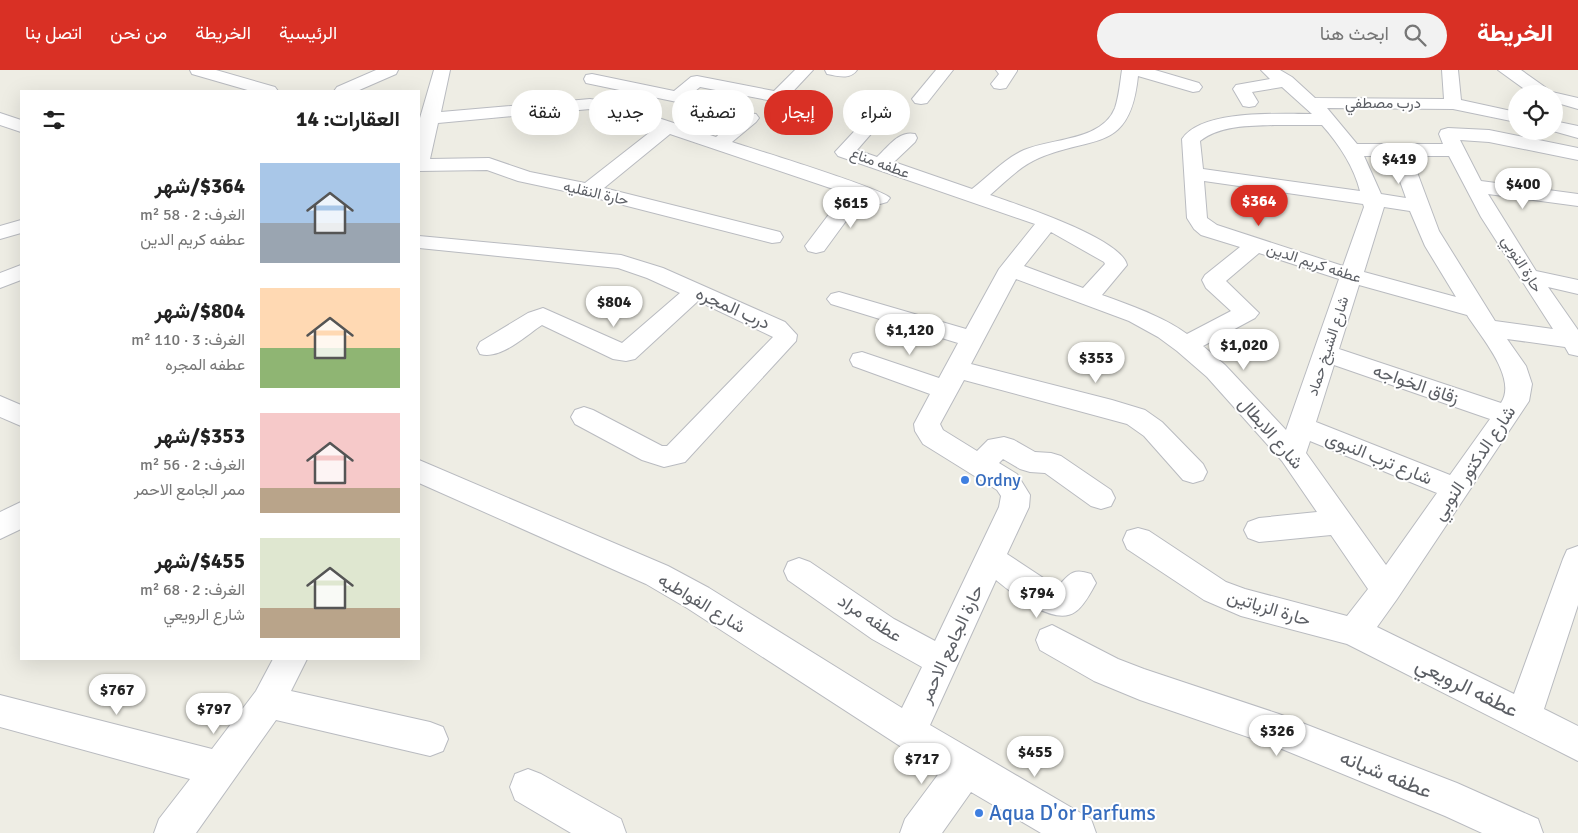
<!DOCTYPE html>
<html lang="ar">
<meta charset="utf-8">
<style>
:root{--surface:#fff;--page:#f2f2f2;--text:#222;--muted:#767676;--accent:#d93025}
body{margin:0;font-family:Signika,Vazirmatn,sans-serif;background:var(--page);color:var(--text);direction:rtl;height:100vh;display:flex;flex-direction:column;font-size:19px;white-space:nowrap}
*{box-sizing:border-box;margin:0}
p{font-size:16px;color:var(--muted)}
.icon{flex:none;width:28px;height:28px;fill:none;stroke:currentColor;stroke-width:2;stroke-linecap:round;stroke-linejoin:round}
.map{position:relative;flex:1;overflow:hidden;direction:ltr}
.drawer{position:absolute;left:20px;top:20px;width:400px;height:570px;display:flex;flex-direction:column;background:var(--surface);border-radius:0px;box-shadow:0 5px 20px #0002;direction:rtl}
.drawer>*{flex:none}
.banner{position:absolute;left:435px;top:20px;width:475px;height:45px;direction:rtl;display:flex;gap:10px}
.tools{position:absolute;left:1508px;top:15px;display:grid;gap:10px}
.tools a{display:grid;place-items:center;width:55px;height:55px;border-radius:50%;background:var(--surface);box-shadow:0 5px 20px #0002;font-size:25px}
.price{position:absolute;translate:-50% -42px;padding:0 11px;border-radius:18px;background:#fff;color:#222;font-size:16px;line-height:32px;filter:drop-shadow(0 1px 2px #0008)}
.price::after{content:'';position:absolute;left:50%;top:30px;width:15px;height:11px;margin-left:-8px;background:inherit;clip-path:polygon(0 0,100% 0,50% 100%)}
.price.current{background:var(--accent);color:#fff}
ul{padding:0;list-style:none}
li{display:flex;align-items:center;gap:15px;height:125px;padding:0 20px}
li span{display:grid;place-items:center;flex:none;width:140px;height:100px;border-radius:0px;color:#555}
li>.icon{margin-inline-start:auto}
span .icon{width:60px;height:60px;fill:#fffc;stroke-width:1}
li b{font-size:21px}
h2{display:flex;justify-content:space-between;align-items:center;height:60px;padding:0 20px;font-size:21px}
.chip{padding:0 18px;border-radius:22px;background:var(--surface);box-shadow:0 5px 20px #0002;font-size:18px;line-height:45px}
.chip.current{background:var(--accent);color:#fff}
header{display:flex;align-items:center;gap:30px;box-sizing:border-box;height:70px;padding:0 25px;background:var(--accent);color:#fff}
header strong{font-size:24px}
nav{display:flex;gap:28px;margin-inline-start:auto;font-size:18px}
.search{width:350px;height:45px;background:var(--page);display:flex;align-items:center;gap:12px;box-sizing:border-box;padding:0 18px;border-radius:28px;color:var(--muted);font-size:19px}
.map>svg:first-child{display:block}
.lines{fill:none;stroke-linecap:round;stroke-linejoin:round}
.minor-casing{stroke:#b9bbc0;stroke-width:2}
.minor{fill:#fff;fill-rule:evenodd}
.shop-dot{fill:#3f7fe0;stroke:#fff;stroke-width:2}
.labels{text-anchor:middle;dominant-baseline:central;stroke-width:4;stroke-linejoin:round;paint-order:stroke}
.far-street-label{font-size:15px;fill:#5c5f65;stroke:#fff}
.street-label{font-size:18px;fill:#5c5f65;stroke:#fff}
.shop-label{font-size:18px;fill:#366cbe;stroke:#fff;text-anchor:start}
.near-street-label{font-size:21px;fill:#5c5f65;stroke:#fff}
.near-shop-label{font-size:21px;fill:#366cbe;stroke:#fff;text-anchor:start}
</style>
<header>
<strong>الخريطة</strong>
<div class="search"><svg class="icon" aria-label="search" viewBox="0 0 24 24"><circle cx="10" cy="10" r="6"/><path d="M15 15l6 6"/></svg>ابحث هنا</div>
<nav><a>الرئيسية</a><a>الخريطة</a><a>من نحن</a><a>اتصل بنا</a></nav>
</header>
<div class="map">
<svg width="1578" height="763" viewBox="0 0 1578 763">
<rect width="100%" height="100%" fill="#eeede4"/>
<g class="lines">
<defs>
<g id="minor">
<path d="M190 0H216L275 17 278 21H251L192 4Z"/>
<path d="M376 0H398L396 4 357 21H334L337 17Z"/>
<path d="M434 0H450L441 42 590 29 610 32 716 67C727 58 741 40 756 44L759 48 756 52 732 72C753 79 884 119 890 128L887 132 880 134 862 129 824 181 816 183 808 181 805 176 845 123 670 64 604 118 780 162 783 167 780 172 772 173 588 126 518 111 487 100 419 101 420 48ZM590 39 601 41 654 59 585 113 530 102 489 88 430 89 438 53Z"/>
<path d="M795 0H813L784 31 778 32 700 17 683 31 677 32 586 13 584 9 586 5 592 4 674 21 691 7 697 6 774 21Z"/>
<path d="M825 0H857C850 10 838 6 827 4Z"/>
<path d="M936 0H953L927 33 921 34 915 33 912 29Z"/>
<path d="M996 0H1017V1L1006 18 1000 19 994 18 991 14 999 4Z"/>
<path d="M1122 0H1155L1199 13 1202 17 1199 21 1193 22 1138 6C1130 83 1094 65 1039 88 1020 96 1005 112 990 125 1016 134 1121 168 1127 195L1102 225C1132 236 1162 246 1187 264L1231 241 1206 218 1202 210 1205 205 1240 177 1201 165 1194 159 1187 148 1182 69C1202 39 1280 44 1312 44L1282 17 1252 22 1258 32 1255 36 1249 37 1243 36 1233 19 1236 15 1270 9 1261 0H1280L1292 7 1315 28 1444 29 1442 0H1458L1461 30 1516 42V52L1453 39 1327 38 1357 74H1443L1439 64 1441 60 1448 58 1489 60 1578 78V90L1489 72 1460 70 1481 111 1578 124V136L1488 124 1536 201 1578 210V224L1548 217 1578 260V286L1569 284 1565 277 1507 269 1526 296 1532 314 1529 331 1397 529 1377 557 1514 624 1563 489 1567 480 1578 476V535L1544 639 1578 656V691L1347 574 1241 546 1204 530 1127 479 1123 470 1127 461 1138 458 1149 461 1226 512 1245 519 1347 546 1368 519 1331 465 1259 472 1248 468 1244 460 1248 452 1259 448 1317 442 1282 391 1207 307 1177 281 1158 267 1129 251 1016 209 971 294 1112 330 1145 340 1162 352 1203 394 1207 402 1203 410 1193 413 1183 410 1144 366 1127 354 964 310 940 354 943 360 977 381 988 370 1004 367 1014 370 1035 382 1051 383 1061 386 1111 420 1115 428 1111 436 1101 439 1091 436 1045 403 1030 402 1020 399 1003 389 999 393 1017 404 1030 425 1029 437 1007 484 1057 517C1069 505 1072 497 1091 504L1096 513C1091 522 1084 536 1075 542 1054 557 1012 523 996 510L930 655 1091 749 1096 763H1041L971 722 942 763H900L905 749 940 702 687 538 646 514 419 413V390L668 496 709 518 902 638 922 597 872 569 788 510 784 501 788 492 799 488 810 492 894 549 935 571 999 437 1001 426 997 420 923 374 915 361 914 354 930 324 853 296 850 290 853 284 862 282 939 308 958 273 831 234 827 229 831 224 839 222 966 259 999 199 1035 154 838 86 835 82 862 53 868 51 874 53 877 57 857 80 877 87C888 77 899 60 915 64L917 68 915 72 894 92 972 119C989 106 1004 89 1024 80 1052 68 1102 71 1115 38 1119 26 1120 13 1122 0ZM1275 55H1322C1339 74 1354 97 1360 121L1203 99 1200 71C1221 55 1251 56 1275 55ZM1364 86H1391L1406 128 1381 124ZM1411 86H1449L1481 147 1553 259 1495 251 1439 161ZM1204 111 1363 134 1364 137 1343 196 1217 155 1207 148ZM1384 137 1410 141 1425 176 1456 227 1364 202ZM1051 162 1104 192 1105 194 1083 218 1024 196ZM1259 183 1339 209 1286 360 1225 295 1203 276 1255 248 1259 243 1226 211ZM1359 215 1467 245C1480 266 1518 308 1501 333L1339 279ZM1334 295 1490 349 1450 405 1316 352ZM1310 371 1437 423 1386 495 1306 383Z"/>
<path d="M1498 0H1521L1552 22 1578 28V39L1554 32V24H1531Z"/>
<path d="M0 43 21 50V62L0 55Z"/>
<path d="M1554 51 1578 56V68L1553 61Z"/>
<path d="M21 150V163L0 169V156Z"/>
<path d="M419 166 621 185 663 198 785 252 797 265 796 271 685 392 664 397 642 390 575 354 571 347 575 340 584 337 593 340 662 376H667L773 267 698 231 635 289 626 291 613 289 542 255C525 266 501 290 480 284L477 278 480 272 528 243 543 238 622 273 680 223 647 208 618 198 419 178Z"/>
<path d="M21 195V210L0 218V203Z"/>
<path d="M0 326 21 335V356L0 347Z"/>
<path d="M21 432V459L0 469V442Z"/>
<path d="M1052 555 1118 589 1144 599 1279 644 1457 713 1538 749 1543 763H1482L1445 746 1277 677 1140 630 1094 611 1040 580 1036 570 1040 560Z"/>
<path d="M273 589H307L291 621 430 652 443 657 448 669 443 681 430 686 276 650 196 763H154L159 749 190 709 0 657V625L212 679 256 621Z"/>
<path d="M528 699 541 704 621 749 626 763H571L515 730 510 717 515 704Z"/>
</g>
</defs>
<use href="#minor" class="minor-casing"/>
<use href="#minor" class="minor"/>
</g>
<g class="shop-dot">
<circle cx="965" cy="410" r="5"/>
<circle cx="979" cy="743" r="5"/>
</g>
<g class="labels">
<g class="far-street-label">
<text x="1383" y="33">درب مصطفي</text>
<text transform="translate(880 93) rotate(20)">عطفه مناع</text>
<text transform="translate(596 123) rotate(13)">حارة النقليه</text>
<text transform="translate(1314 193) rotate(18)">عطفه كريم الدين</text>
<text transform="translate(1522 194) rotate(58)">حارة النوبي</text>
<text transform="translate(1328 276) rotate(-72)">شارع الشيخ حماد</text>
</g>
<g class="street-label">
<text transform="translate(733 238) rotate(24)">درب المجره</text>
<text transform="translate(1416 314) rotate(19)">زقاق الخواجه</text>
<text transform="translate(1271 363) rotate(49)">شارع الابطال</text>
<text transform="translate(1379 388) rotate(22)">شارع ترب النبوى</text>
<text transform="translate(1474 393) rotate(-56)">شارع الدكتور النوبي</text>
<text transform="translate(702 533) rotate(31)">شارع الفواطيه</text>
<text transform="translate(1269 538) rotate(17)">حارة الزياتين</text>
<text transform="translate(870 548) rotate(33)">عطفه مراد</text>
<text transform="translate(951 574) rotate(-65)">حارة الجامع الاحمر</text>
</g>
<g class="shop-label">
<text x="975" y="410">Ordny</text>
</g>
<g class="near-street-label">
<text transform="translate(1467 617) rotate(26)">عطفه الرويعي</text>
<text transform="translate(1386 704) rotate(22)">عطفه شبانه</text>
</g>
<g class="near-shop-label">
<text x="989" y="743">Aqua D'or Parfums</text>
</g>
</g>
</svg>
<div class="tools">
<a><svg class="icon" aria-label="locate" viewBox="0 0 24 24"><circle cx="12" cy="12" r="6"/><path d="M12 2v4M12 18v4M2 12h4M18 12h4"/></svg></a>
</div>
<b class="price" style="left:1399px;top:115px">$419</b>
<b class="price" style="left:1523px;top:140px">$400</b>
<b class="price current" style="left:1259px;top:157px">$364</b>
<b class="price" style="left:851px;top:159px">$615</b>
<b class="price" style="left:614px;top:258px">$804</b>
<b class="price" style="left:910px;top:286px">$1,120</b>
<b class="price" style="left:1244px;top:301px">$1,020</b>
<b class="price" style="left:1096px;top:314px">$353</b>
<b class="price" style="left:1037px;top:549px">$794</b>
<b class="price" style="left:117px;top:646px">$767</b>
<b class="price" style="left:214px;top:665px">$797</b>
<b class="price" style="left:1277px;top:687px">$326</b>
<b class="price" style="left:1035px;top:708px">$455</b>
<b class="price" style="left:922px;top:715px">$717</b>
<div class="banner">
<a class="chip">شراء</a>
<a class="chip current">إيجار</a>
<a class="chip">تصفية</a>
<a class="chip">جديد</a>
<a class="chip">شقة</a>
</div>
<section class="drawer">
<h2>العقارات: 14<svg class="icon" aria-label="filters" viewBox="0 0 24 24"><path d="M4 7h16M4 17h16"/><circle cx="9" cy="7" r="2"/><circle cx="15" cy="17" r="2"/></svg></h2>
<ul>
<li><span style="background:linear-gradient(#a9c7e8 60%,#9aa5b1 0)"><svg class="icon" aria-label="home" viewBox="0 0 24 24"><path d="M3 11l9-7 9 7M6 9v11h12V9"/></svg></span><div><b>$364/شهر</b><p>الغرف: 2 · 58 m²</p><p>عطفه كريم الدين</p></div></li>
<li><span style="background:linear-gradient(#ffd9b3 60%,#8fb573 0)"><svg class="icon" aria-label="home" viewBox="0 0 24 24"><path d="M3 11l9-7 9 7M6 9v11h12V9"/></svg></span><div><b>$804/شهر</b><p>الغرف: 3 · 110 m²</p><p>عطفه المجره</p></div></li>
<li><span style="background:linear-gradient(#f6c9c9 75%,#b9a48a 0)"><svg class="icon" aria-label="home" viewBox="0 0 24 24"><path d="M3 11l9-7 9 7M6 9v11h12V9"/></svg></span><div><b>$353/شهر</b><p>الغرف: 2 · 56 m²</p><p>ممر الجامع الاحمر</p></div></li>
<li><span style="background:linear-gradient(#dfe7d0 70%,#b9a48a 0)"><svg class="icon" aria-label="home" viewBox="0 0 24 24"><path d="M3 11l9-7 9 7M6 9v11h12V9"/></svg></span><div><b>$455/شهر</b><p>الغرف: 2 · 68 m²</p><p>شارع الرويعي</p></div></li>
</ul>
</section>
</div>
